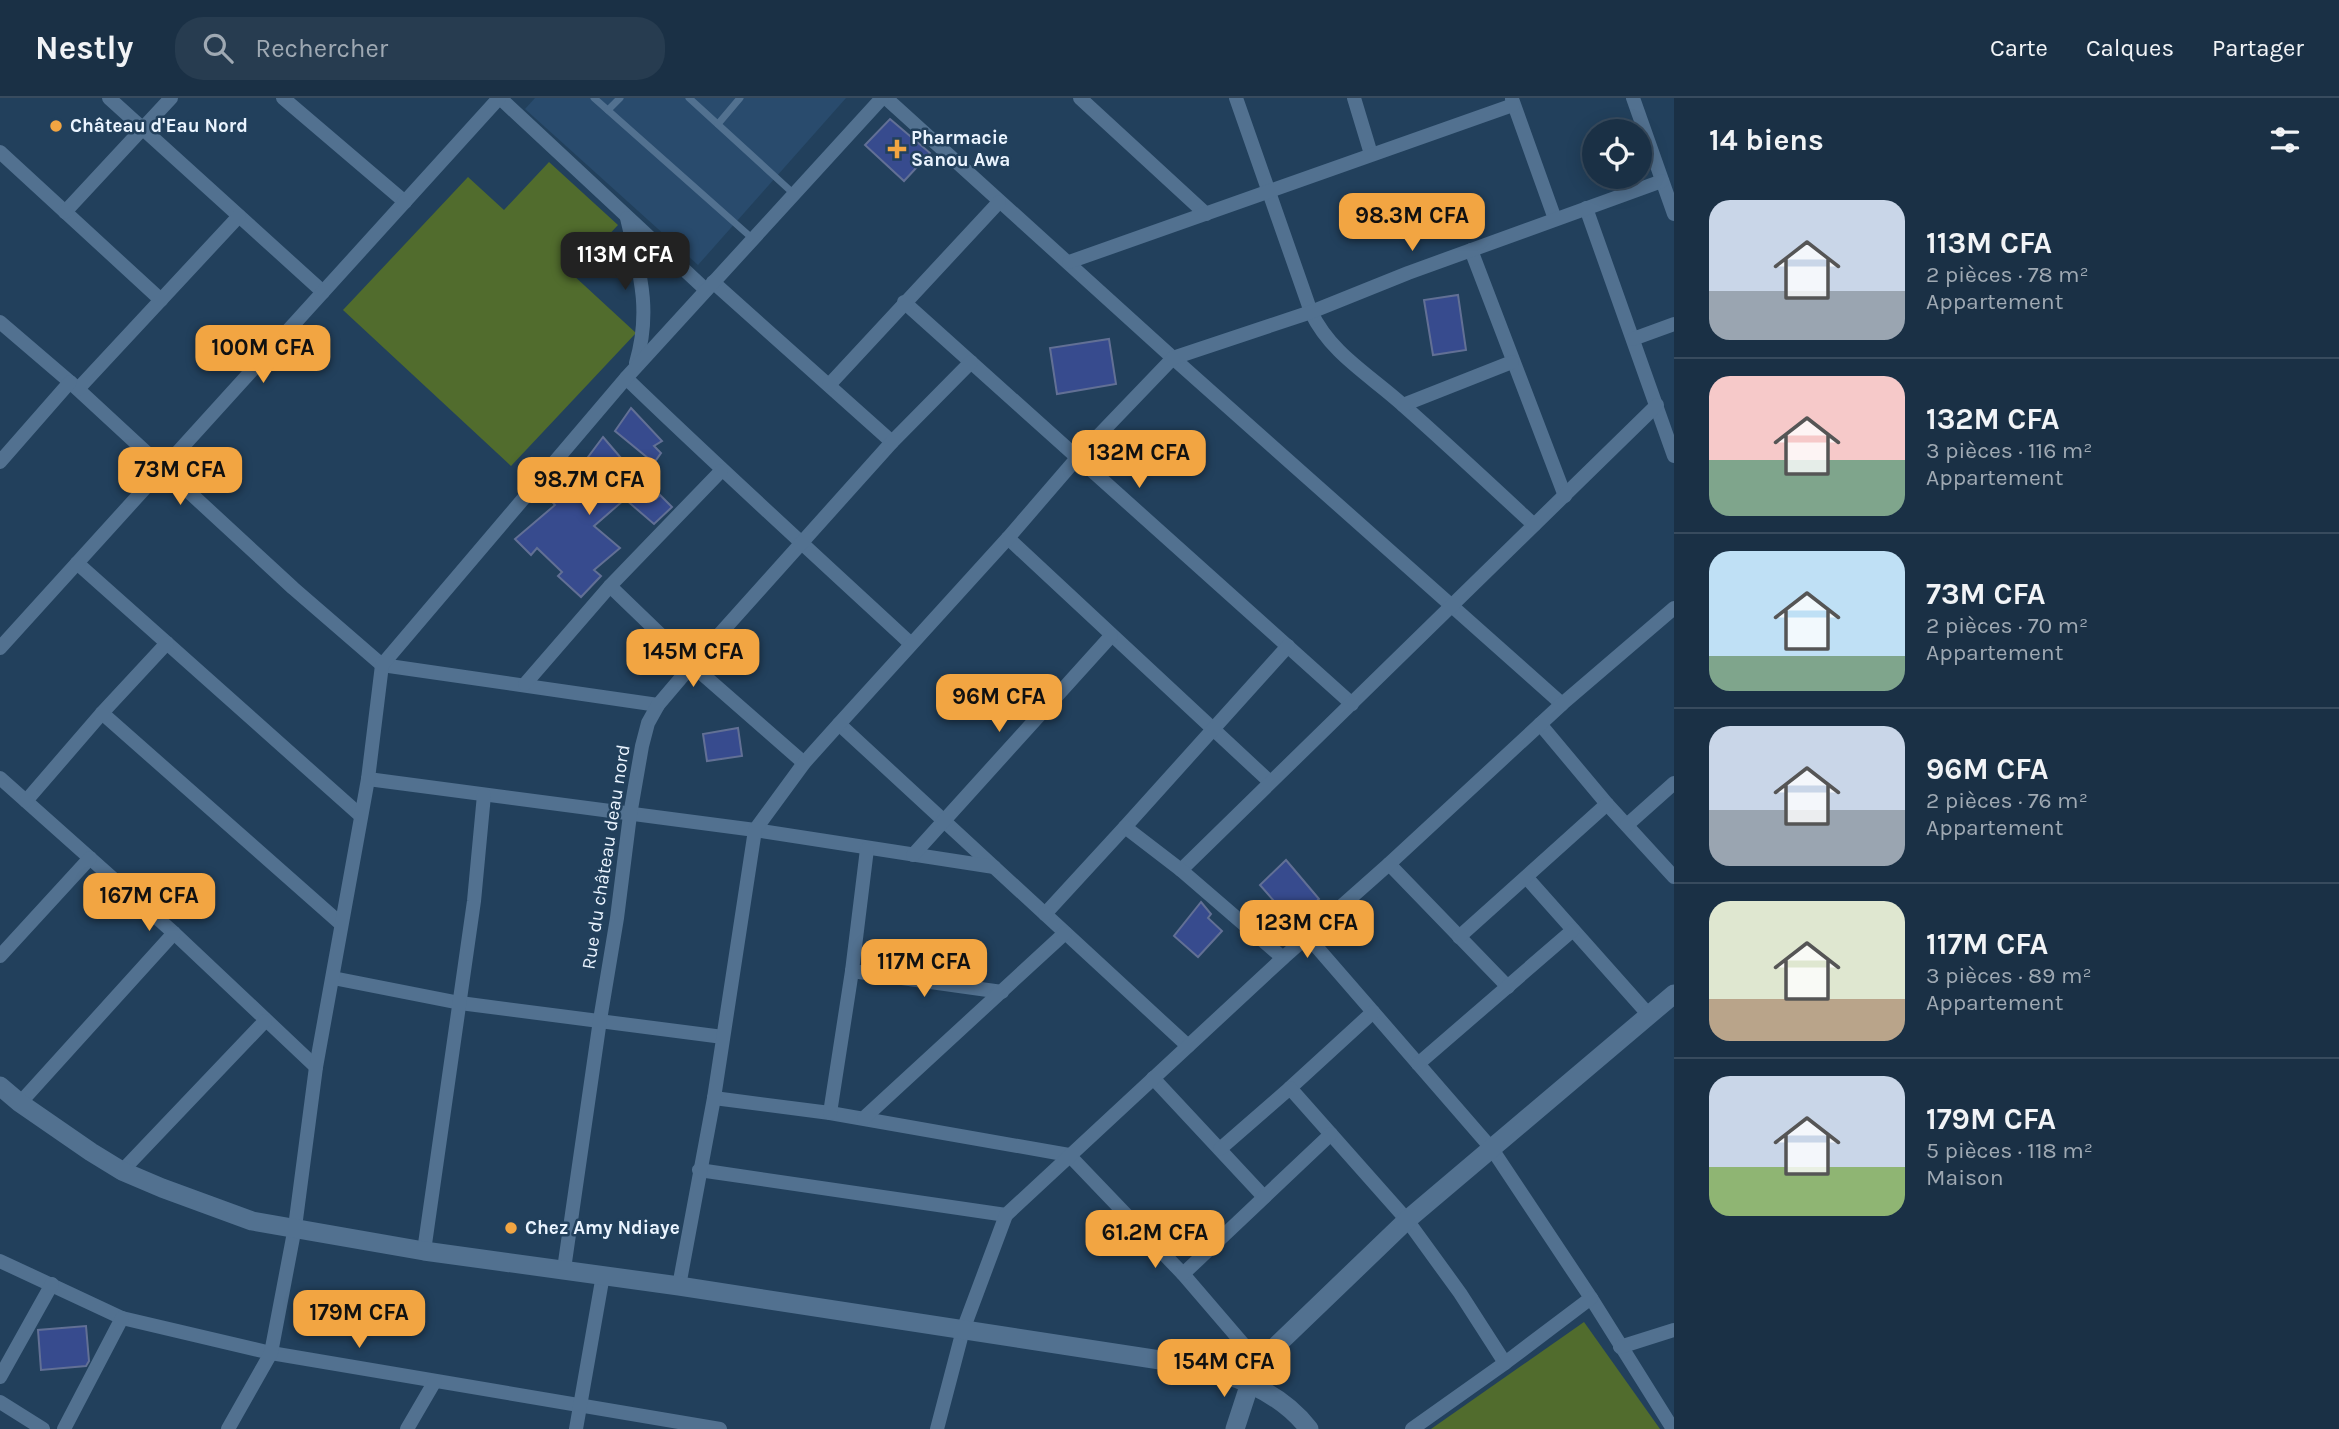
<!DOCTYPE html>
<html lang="fr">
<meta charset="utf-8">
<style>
:root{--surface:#1a3045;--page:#273c50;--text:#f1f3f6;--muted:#9fa9b3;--line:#384b5e;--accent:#f2a542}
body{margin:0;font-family:Karla,sans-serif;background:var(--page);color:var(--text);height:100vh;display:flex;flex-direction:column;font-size:26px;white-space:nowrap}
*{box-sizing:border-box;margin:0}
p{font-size:23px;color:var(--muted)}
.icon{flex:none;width:38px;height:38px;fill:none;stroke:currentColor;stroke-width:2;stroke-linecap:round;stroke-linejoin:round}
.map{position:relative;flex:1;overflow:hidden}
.drawer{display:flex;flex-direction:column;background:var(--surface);width:665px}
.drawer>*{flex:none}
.tools{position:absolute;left:1582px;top:21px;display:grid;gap:14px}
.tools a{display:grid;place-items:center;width:70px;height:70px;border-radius:50%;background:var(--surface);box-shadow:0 4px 18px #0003,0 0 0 2px var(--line);font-size:35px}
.price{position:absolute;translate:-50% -60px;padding:0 16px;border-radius:14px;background:var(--accent);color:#111;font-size:23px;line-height:46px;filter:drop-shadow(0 2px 4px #0008)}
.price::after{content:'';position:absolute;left:50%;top:42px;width:21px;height:16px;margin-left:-10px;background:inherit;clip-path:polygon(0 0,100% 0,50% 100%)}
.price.selected{background:#222;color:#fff}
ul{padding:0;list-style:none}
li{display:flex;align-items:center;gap:21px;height:175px;padding:0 35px}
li+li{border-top:2px solid var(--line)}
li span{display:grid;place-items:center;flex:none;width:196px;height:140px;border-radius:21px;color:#555}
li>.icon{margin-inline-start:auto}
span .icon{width:84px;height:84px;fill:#fffc;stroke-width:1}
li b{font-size:30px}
h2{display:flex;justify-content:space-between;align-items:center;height:84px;padding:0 35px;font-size:30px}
header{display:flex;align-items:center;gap:42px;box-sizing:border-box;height:98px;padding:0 35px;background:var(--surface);border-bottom:2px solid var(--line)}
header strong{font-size:33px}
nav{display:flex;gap:38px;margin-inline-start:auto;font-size:24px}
.search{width:490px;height:63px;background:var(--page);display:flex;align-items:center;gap:18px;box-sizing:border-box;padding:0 24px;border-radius:28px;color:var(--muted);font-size:26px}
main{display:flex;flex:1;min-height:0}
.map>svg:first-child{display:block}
.built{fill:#294b6d}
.green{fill:#516c2d}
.building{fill:#374b8e;stroke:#627095;stroke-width:2}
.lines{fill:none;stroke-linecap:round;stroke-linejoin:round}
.service{stroke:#527190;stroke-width:7}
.minor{stroke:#527190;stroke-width:14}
.secondary{stroke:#527190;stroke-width:19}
.poi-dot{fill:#f2a542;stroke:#22405c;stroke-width:2.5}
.labels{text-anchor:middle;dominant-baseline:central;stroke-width:5;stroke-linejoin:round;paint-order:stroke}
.poi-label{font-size:19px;font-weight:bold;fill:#eaf4ff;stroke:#22405c;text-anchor:start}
.street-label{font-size:19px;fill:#eaf4ff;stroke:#22405c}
</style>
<header>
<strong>Nestly</strong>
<div class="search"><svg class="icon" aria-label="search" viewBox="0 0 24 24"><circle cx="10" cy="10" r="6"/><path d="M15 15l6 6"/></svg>Rechercher</div>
<nav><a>Carte</a><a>Calques</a><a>Partager</a></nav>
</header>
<main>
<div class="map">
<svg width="1674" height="1331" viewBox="0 0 1674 1331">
<rect width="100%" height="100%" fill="#22405c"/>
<path class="built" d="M535 0H846L698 167 525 11Z"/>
<g class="green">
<path d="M549 64 618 127 572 176 636 235 511 368 343 212 468 79 504 112Z"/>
<path d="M1584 1224 1660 1331H1431Z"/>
</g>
<g class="building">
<path d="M890 21 930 55 904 83 865 47Z"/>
<path d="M1458 197 1466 252 1433 257 1424 202Z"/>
<path d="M1109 241 1116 286 1057 296 1050 250Z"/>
<path d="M631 310 662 343 654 348 661 355 654 365 615 333Z"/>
<path d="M603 339 656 401 660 397 672 409 654 426 625 401 594 428 620 450 594 472 601 478 581 499 558 478 562 474 537 450 531 457 515 441 555 407 549 400 582 367Z"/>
<path d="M738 630 742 658 707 663 703 636Z"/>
<path d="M1286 762 1319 801 1293 825 1260 787Z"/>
<path d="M1201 804 1211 816 1208 820 1222 833 1198 859 1174 838Z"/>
<path d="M86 1228 89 1263 86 1268 41 1272 38 1232Z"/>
</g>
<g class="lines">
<g class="service">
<path d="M594 0 753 141"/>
<path d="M689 0 794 96"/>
<path d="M608 12 620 0"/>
<path d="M718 26 740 0"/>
</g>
<g class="minor">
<path d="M109 0 323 194"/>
<path d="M283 0 405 104"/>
<path d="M500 0 706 192"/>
<path d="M886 0 1173 260 1562 606"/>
<path d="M1080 0 1206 116"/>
<path d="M1236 0 1311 214C1331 256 1370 277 1404 308 1448 347 1491 387 1534 427"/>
<path d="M1354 0 1371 56"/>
<path d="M1633 0 1674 116"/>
<path d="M1512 1 1555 121"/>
<path d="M0 54 161 202"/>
<path d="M1586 110 1674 358"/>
<path d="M65 114 171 0"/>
<path d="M627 120C639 172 652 211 636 265"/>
<path d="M1471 152 1565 398"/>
<path d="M1069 164 1513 7"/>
<path d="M713 184 892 344"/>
<path d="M904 204 1352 606"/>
<path d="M0 224 70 284 293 490 382 567 658 607"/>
<path d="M1633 241 1674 226"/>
<path d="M626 280C719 370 815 457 910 545"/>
<path d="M829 287 999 104"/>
<path d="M78 291 239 118"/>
<path d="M1403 307 1512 264"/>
<path d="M0 364 70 284"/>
<path d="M1008 440 1270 684"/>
<path d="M77 465 361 718"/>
<path d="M610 488 692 567 804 665"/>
<path d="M0 550 499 0"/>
<path d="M525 586 610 488 721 373"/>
<path d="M102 615 341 826"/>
<path d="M839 626 1188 948"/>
<path d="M1540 626 1607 706 1674 779"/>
<path d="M0 680 174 835 316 969"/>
<path d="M368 681 755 732 994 769"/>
<path d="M26 703 102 615 167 545"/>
<path d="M1627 727 1674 685"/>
<path d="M1125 729 1288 548"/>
<path d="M913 757 1111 538"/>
<path d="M1389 766 1508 889"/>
<path d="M1181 772 1657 307"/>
<path d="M1527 780 1648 916"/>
<path d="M1045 816 1125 729 1181 772 1283 860"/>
<path d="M1308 839 1492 1051 1591 1200 1673 1331"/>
<path d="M1459 839 1607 706"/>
<path d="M0 858 90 760"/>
<path d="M852 873 1002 894"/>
<path d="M333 880 460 905 723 939"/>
<path d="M1418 966 1573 832"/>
<path d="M1153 980 1264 1099"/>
<path d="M1290 990 1373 914"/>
<path d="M714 1000 830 1015 1069 1057 1183 1176 1262 1268"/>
<path d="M20 1005 174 835"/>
<path d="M830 1015 852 873 867 751"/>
<path d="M864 1020 1065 835"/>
<path d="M1220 1051 1290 990 1407 1122 1460 1195 1505 1265"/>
<path d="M699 1072 1006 1117"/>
<path d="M122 1073 265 923"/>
<path d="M424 1153 474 803 484 697"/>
<path d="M0 1163 122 1220 271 1255 720 1331"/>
<path d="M564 1171 600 922 617 820 630 717 642 648 648 625 658 607 692 567 892 344 971 264"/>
<path d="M1183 1176 1331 1036"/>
<path d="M679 1188 714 1000 755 732 804 665 839 626 1008 440 1077 360 1173 260 1311 214 1408 175 1662 83"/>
<path d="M1620 1249 1674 1232"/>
<path d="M0 1279 52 1186"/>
<path d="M0 1304 43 1331"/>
<path d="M64 1331 122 1220"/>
<path d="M228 1331 271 1255 295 1129 316 969 368 681 382 567 626 280 882 0"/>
<path d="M407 1331 435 1283"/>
<path d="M576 1331 603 1177"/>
<path d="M937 1331 963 1232 1006 1117 1283 860 1389 766 1562 606 1674 510"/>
<path d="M1412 1331 1505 1265 1591 1200"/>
</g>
<g class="secondary">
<path d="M0 988 20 1005 91 1054 122 1073 162 1090 252 1123 424 1153 679 1188 1186 1266C1232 1276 1279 1292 1309 1331"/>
<path d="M1235 1331 1250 1285 1277 1247 1407 1122 1674 896"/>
</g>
</g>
<g class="poi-dot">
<circle cx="56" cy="28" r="7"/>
<path d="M893.5 40.5h7v7h7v7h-7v7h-7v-7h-7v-7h7z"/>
<circle cx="511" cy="1130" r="7"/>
</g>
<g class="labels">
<g class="poi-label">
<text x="70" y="28">Château d'Eau Nord</text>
<text x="911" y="40">Pharmacie<tspan x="911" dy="22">Sanou Awa</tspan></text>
<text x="525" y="1130">Chez Amy Ndiaye</text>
</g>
<g class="street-label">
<text transform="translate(606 759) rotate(-81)">Rue du château deau nord</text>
</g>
</g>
</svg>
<div class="tools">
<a><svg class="icon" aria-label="locate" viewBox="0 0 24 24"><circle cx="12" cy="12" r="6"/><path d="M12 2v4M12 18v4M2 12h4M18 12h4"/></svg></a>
</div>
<b class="price" style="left:1412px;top:155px">98.3M CFA</b>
<b class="price selected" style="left:625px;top:194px">113M CFA</b>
<b class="price" style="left:263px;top:287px">100M CFA</b>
<b class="price" style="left:1139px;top:392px">132M CFA</b>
<b class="price" style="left:180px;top:409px">73M CFA</b>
<b class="price" style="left:589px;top:419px">98.7M CFA</b>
<b class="price" style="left:693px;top:591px">145M CFA</b>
<b class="price" style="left:999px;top:636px">96M CFA</b>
<b class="price" style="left:149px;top:835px">167M CFA</b>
<b class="price" style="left:1307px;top:862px">123M CFA</b>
<b class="price" style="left:924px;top:901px">117M CFA</b>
<b class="price" style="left:1155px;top:1172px">61.2M CFA</b>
<b class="price" style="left:359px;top:1252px">179M CFA</b>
<b class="price" style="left:1224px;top:1301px">154M CFA</b>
</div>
<section class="drawer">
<h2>14 biens<svg class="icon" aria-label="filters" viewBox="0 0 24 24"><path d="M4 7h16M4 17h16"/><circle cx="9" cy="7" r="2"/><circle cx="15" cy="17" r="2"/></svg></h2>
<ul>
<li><span style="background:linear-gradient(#c9d6e8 65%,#9aa5b1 0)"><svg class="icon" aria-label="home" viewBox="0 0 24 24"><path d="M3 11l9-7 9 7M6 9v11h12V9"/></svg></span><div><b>113M CFA</b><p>2 pièces · 78 m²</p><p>Appartement</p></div></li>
<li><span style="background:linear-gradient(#f6c9c9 60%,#7fa58c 0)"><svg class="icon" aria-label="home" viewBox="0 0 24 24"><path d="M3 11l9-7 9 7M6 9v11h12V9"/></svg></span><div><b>132M CFA</b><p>3 pièces · 116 m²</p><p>Appartement</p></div></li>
<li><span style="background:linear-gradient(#bfe0f5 75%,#7fa58c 0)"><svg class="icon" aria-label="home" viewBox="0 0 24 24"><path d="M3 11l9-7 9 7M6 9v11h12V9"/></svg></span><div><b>73M CFA</b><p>2 pièces · 70 m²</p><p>Appartement</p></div></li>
<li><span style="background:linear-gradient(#c9d6e8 60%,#9aa5b1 0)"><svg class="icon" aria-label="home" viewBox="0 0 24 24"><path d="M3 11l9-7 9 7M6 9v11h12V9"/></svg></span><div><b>96M CFA</b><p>2 pièces · 76 m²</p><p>Appartement</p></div></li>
<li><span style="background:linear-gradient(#dfe7d0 70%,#b9a48a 0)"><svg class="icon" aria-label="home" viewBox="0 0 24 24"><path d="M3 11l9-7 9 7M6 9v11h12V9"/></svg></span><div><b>117M CFA</b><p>3 pièces · 89 m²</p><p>Appartement</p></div></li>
<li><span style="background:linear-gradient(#c9d6e8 65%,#8fb573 0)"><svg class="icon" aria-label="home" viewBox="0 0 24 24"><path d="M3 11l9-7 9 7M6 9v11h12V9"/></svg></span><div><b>179M CFA</b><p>5 pièces · 118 m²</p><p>Maison</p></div></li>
</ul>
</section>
</main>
